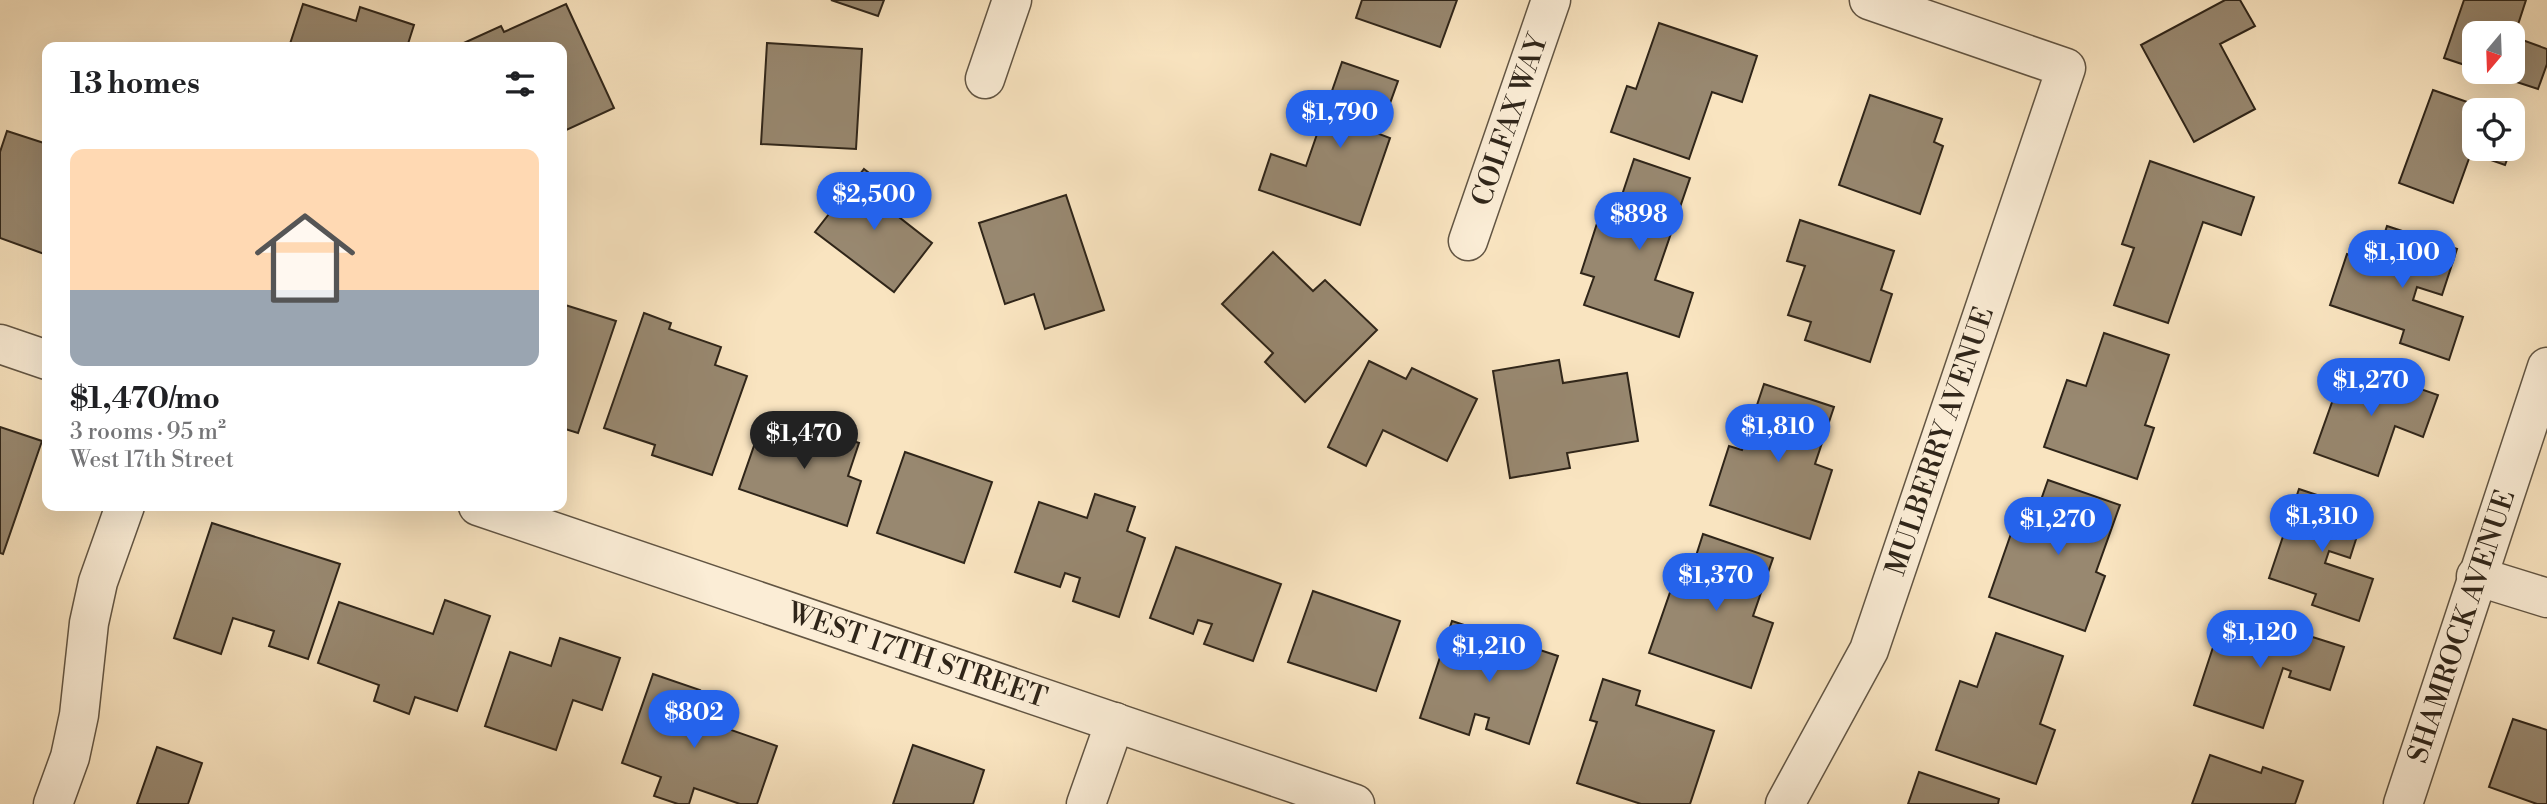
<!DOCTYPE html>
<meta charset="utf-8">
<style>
:root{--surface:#fff;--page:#f6f6f6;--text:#202124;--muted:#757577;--line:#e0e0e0;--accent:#2563eb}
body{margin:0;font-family:"Libre Bodoni",serif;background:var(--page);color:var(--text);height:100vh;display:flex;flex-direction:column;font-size:26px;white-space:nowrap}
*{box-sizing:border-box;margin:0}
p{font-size:23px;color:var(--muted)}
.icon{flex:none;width:38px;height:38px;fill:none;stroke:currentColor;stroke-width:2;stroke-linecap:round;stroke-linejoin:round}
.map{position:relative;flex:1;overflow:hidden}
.details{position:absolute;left:42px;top:42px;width:525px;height:469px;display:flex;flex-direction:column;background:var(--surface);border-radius:14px;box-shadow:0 7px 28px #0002}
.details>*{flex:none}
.needle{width:46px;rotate:199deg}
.buttons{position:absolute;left:2462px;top:21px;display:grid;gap:14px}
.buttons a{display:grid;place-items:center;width:63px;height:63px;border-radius:14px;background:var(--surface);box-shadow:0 7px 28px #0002;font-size:35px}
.price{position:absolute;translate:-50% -60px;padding:0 16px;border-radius:24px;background:var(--accent);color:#fff;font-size:23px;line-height:46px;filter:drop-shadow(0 2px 4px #0008)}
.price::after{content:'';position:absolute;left:50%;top:42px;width:21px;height:16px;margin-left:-10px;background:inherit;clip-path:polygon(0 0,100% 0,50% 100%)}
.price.on{background:#222;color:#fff}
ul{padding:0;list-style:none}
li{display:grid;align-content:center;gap:14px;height:371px;padding:0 28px}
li+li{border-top:2px solid var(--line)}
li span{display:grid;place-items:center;height:217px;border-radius:14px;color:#555}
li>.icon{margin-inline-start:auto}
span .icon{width:126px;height:126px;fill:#fffc;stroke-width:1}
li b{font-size:30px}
h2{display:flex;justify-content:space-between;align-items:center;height:84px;padding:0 28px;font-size:30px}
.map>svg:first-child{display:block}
.building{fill:#988870;stroke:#2f2519;stroke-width:2}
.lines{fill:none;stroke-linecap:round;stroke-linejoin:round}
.minor-casing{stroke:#625543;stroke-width:41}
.minor{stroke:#fbedd6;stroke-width:38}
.labels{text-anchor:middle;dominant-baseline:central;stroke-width:5;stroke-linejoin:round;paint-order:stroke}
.street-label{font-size:28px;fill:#2f2519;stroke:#fbedd6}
</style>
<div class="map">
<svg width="2547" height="804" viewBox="0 0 2547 804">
<rect width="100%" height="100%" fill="#f9e4c0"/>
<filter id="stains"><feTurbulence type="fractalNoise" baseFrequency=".00286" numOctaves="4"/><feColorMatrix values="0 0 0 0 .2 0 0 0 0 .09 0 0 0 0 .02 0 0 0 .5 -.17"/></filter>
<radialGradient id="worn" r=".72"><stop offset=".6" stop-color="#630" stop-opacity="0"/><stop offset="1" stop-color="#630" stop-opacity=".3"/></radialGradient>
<g class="building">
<path d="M831 0H884L878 16Z"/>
<path d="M1362 0H1457L1440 47 1356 18Z"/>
<path d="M2225 0H2240L2255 26 2220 44 2255 109 2194 142 2141 45Z"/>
<path d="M2464 0H2526L2514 37 2547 49V64L2538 89 2486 72H2513V33H2474V68L2444 58Z"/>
<path d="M303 4 356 21 360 7 414 25 407 47H289Z"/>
<path d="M566 4 614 108 562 132V47H455L501 26 504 32Z"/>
<path d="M1659 23 1757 56 1742 102 1712 92 1689 159 1611 132 1627 86 1636 89Z"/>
<path d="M767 43 862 49 856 149 761 144Z"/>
<path d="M1342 62 1398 81 1379 134 1390 138 1360 225 1259 190 1271 154 1306 166Z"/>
<path d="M2433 90 2490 110H2474V149H2511L2505 165 2471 153 2453 203 2399 183Z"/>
<path d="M1870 95 1942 119 1934 142 1943 146 1920 214 1839 185Z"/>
<path d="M7 131 47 144V255L0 238V152Z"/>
<path d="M1634 159 1690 178 1655 280 1693 293 1679 337 1584 305 1594 277 1581 273 1601 211 1615 216Z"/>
<path d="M2150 161 2254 197 2241 235 2203 222 2168 323 2114 305 2134 248 2122 244Z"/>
<path d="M864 169 900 197 890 210 932 243 894 292 815 232Z"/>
<path d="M1066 195 1104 310 1045 329 1034 294 1005 304 979 223Z"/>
<path d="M1800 220 1894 251 1881 290 1892 294 1870 362 1805 340 1811 322 1788 315 1805 266 1787 261Z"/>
<path d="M2387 226 2457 249 2442 295 2417 287 2413 300 2463 317 2449 360 2400 343 2404 330 2330 305 2347 254 2375 263Z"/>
<path d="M1273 252 1313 291 1325 280 1377 330 1305 402 1265 362 1273 353 1222 304Z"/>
<path d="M562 304 616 321 578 433 562 428Z"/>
<path d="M644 313 671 323 669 329 721 347 715 365 747 376 712 475 652 455 655 445 604 428Z"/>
<path d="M2104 333 2169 355 2145 425 2154 428 2137 479 2044 447 2067 380 2086 386Z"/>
<path d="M1559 360 1563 383 1627 373 1638 441 1567 453 1570 468 1510 478 1493 371Z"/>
<path d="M1369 361 1406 379 1412 368 1477 399 1447 461 1383 430 1366 466 1328 447Z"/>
<path d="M2346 363 2438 395 2423 437 2395 426 2378 476 2314 453Z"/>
<path d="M1764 384 1834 407 1815 464 1832 470 1810 539 1710 505 1729 446 1742 450Z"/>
<path d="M763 420 811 436 814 428 859 443 848 476 861 481 847 526 739 489Z"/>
<path d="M0 427 42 441 3 554 0 553Z"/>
<path d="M905 452 992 482 964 563 877 533Z"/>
<path d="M2048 480 2120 505 2096 572 2105 576 2085 631 1989 597 2013 528 2029 534Z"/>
<path d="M2299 489 2365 511 2350 558 2329 551 2325 563 2373 579 2359 621 2312 605 2316 594 2269 578Z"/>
<path d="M1095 494 1135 507 1127 531 1145 538 1119 617 1073 601 1080 578 1065 573 1060 587 1015 572 1039 502 1087 518Z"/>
<path d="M212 523 340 564 308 659 269 646 274 631 233 618 221 654 174 638Z"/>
<path d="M1703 534 1773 558 1753 616 1773 623 1751 688 1649 653 1683 555 1695 559Z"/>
<path d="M1176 547 1281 584 1253 661 1204 644 1212 624 1198 620 1193 634 1150 618Z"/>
<path d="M1313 591 1400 621 1376 691 1288 662Z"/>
<path d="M445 600 490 616 457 711 415 697 409 714 374 701 379 685 318 663 339 602 433 634Z"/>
<path d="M2223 617 2300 643 2303 634 2344 647 2330 690 2289 677 2291 671 2283 668 2263 728 2194 705Z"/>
<path d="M1452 621 1558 656 1529 744 1486 729 1489 718 1475 714 1469 735 1420 718Z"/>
<path d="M1996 633 2063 656 2040 724 2055 730 2036 784 1936 750 1960 681 1977 687Z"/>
<path d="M560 638 620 658 602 710 573 700 556 750 485 726 510 652 551 666Z"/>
<path d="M653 674 700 690 691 716 777 746 757 804H740L694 788 689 804H678L654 796 661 777 622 763Z"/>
<path d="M1603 679 1640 691 1636 705 1714 731 1690 804H1641L1577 783 1597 722 1590 720Z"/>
<path d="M2513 719 2547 730V804H2537L2489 787Z"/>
<path d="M913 745 984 770 973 804H893Z"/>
<path d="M157 747 202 763 188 804H137Z"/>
<path d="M2210 755 2261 773 2263 767 2303 781 2295 804H2192Z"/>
<path d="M1919 772 1999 799 1998 804H1908Z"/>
</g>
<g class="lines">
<defs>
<g id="minor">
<path d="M985 79 1012 0"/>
<path id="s1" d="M1468 241 1551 0"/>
<path d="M0 344 47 360"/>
<path id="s2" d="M478 506 1355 804"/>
<path d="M2476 576 2547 598"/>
<path d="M53 804 70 757 79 715 89 623 98 582 125 506"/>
<path d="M1086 804 1115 722"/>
<path id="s3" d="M1785 804 1869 650 2066 68 1869 0"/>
<path id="s4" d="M2403 804 2547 367"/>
</g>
</defs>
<use href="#minor" class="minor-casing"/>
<use href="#minor" class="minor"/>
</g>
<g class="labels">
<g class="street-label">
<text stroke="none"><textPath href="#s1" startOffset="128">COLFAX WAY</textPath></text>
<text stroke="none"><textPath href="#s3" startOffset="396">MULBERRY AVENUE</textPath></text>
<text stroke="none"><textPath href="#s4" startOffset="187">SHAMROCK AVENUE</textPath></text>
<text stroke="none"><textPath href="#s2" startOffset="464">WEST 17TH STREET</textPath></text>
</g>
</g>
<rect width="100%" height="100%" filter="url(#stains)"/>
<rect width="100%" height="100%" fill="url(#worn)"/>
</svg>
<div class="buttons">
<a><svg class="needle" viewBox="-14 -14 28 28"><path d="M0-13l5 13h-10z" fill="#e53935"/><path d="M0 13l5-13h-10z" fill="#757577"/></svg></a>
<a><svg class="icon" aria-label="locate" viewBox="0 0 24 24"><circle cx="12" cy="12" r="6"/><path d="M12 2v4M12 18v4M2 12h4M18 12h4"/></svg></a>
</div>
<b class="price" style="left:1340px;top:150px">$1,790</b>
<b class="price" style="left:874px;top:232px">$2,500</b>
<b class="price" style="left:1639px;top:252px">$898</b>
<b class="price" style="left:2402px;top:290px">$1,100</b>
<b class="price" style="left:2371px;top:418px">$1,270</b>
<b class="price" style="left:1778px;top:464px">$1,810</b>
<b class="price on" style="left:804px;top:471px">$1,470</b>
<b class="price" style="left:2322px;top:554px">$1,310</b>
<b class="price" style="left:2058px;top:557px">$1,270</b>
<b class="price" style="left:1716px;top:613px">$1,370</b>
<b class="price" style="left:2260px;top:670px">$1,120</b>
<b class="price" style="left:1489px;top:684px">$1,210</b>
<b class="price" style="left:694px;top:750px">$802</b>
<section class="details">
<h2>13 homes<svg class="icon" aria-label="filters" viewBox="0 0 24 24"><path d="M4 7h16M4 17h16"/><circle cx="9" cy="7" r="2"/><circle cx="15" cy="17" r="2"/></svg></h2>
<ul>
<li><span style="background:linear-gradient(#ffd9b3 65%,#9aa5b1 0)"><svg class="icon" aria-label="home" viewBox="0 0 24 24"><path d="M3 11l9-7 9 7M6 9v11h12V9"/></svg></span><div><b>$1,470/mo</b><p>3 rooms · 95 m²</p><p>West 17th Street</p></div></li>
</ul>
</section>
</div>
